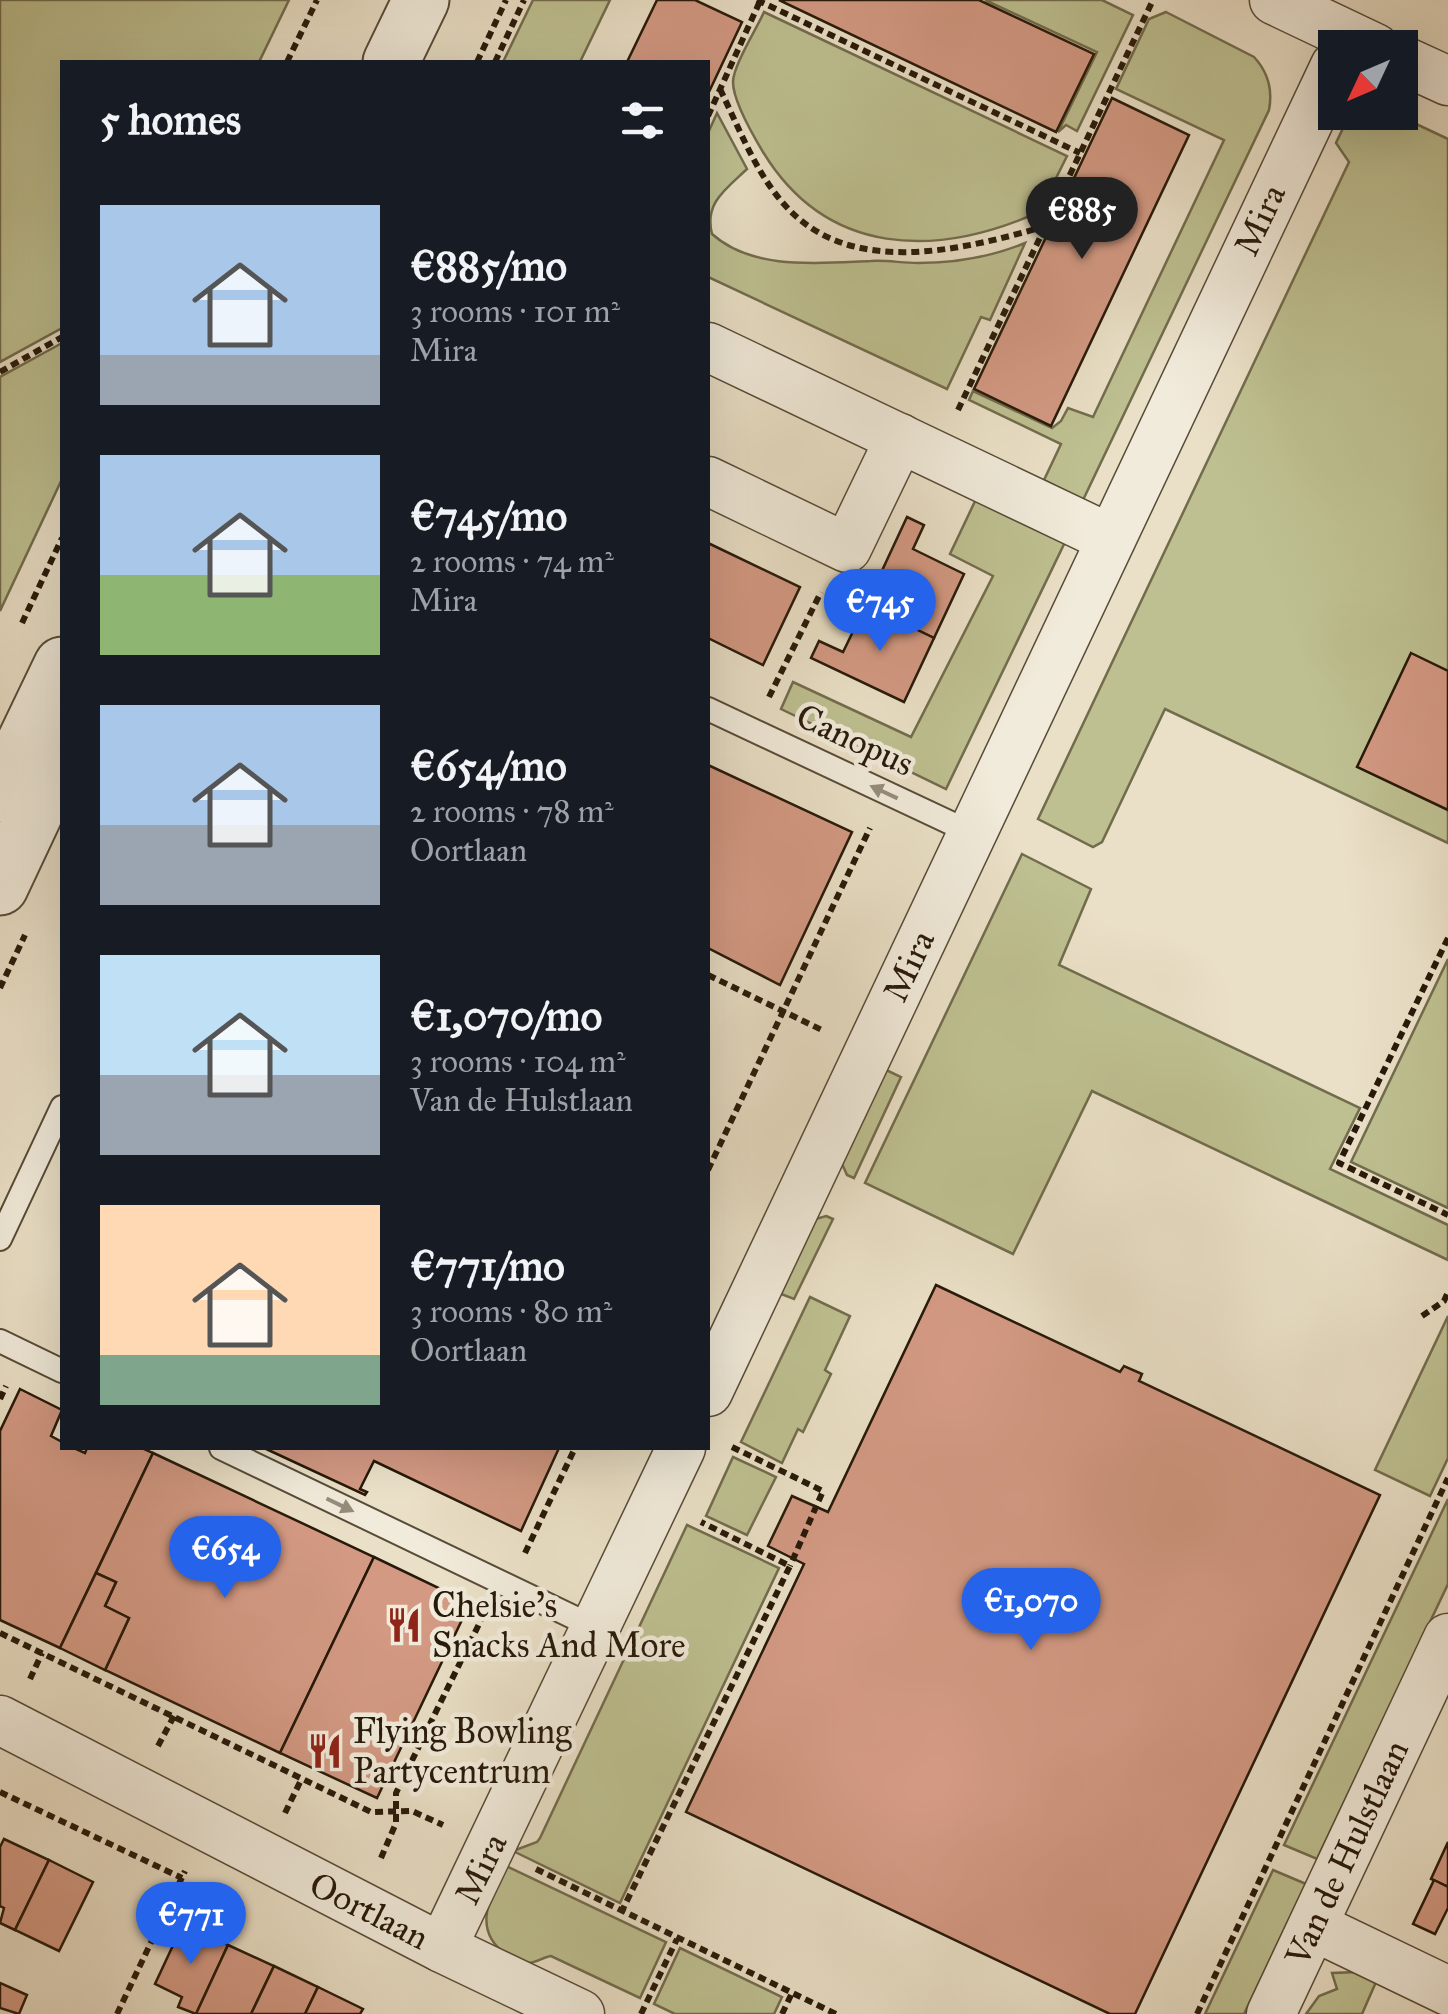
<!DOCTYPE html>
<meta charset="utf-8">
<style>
:root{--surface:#171b24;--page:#20242c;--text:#f1f3f6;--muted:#9ea1a6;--accent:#2563eb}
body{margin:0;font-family:"IM FELL Great Primer",serif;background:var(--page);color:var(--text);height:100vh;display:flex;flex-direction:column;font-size:38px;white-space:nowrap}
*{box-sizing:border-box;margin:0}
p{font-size:32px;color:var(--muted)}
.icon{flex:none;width:55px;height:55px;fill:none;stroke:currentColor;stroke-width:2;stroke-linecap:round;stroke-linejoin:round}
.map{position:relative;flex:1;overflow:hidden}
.sheet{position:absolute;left:60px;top:60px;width:650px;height:1390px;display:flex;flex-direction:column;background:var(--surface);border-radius:0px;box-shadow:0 10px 40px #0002}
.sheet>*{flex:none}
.needle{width:65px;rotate:226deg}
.tools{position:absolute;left:1318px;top:30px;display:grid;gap:20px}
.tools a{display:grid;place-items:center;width:100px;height:100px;border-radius:0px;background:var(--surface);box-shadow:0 10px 40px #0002;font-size:50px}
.price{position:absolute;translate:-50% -85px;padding:0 22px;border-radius:35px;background:var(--accent);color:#fff;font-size:32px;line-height:65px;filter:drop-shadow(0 2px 5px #0008)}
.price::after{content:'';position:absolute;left:50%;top:60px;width:30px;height:22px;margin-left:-15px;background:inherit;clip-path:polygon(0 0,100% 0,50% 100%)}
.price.active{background:#222;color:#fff}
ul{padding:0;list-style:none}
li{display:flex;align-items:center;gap:30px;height:250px;padding:0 40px}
li span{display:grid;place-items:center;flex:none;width:280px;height:200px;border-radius:0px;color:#555}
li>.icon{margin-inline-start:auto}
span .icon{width:120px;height:120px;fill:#fffc;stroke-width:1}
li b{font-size:42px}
h2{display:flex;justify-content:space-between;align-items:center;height:120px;padding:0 40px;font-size:42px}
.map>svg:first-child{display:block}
.green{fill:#bec091;stroke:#726c4d;stroke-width:2.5}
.building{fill:#d39983;stroke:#271909;stroke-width:2.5}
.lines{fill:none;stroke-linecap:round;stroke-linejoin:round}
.service-casing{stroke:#584b38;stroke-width:26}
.minor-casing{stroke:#584b38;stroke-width:51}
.tertiary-casing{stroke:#584b38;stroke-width:59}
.path{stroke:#271909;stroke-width:6;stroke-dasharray:8 5;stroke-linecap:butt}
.service{stroke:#f1ebdb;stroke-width:22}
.minor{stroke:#f1ebdb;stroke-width:48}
.tertiary{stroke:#f1ebdb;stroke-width:55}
.oneway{fill:#968c7c}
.labels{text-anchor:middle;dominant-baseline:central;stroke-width:9;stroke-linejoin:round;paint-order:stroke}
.street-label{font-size:35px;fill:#271909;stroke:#f1ebdb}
.poi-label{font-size:35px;fill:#271909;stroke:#f1ebdb;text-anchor:start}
</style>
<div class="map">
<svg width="1448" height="2014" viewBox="0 0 1448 2014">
<rect width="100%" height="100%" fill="#eae0c7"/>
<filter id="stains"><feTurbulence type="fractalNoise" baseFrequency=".002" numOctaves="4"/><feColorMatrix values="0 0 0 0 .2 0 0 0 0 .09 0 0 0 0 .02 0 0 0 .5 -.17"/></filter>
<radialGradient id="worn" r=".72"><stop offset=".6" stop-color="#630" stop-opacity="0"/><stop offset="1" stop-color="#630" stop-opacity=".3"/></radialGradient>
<g class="green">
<path d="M0 0H289L259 62H62V328L0 362Z"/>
<path d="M533 0H610L580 62H503Z"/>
<path d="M985 0H1102L1133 15 1077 131 1066 125 1058 132 1097 52Z"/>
<path d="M764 12 1067 156 1039 212C936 258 827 257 763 152 754 137 733 100 733 82 733 66 757 28 764 12Z"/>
<path d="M1166 12 1254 57C1268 72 1273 89 1269 110L1083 500 1044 480 1061 444 969 400 973 391 1052 428 1061 421 1068 408 1093 417 1224 140 1116 89 1149 19Z"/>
<path d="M717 113 747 169C726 189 704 203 712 234 753 271 820 263 871 261 886 260 902 263 918 263 954 263 991 257 1025 243L990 320 981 317 947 389 708 277V133Z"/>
<path d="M1357 113H1393L1448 139V843L1165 709 1102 842 1093 847 1038 819 1349 162 1336 143 1346 122Z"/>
<path d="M62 343V479L0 611V377Z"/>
<path d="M977 497 1066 540 946 789 781 709 793 682 911 737 993 576 950 554Z"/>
<path d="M1022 854 1091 889 1059 965 1360 1108 1330 1169 1448 1225V1260L1092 1091 1013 1254 865 1183Z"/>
<path d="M1448 959V1208L1351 1162Z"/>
<path d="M882 1068 901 1077 854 1178 847 1175 839 1157Z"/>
<path d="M826 1216 833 1219 794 1299 776 1292 809 1221Z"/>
<path d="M810 1297 850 1316 825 1370 831 1374 803 1432 798 1429 782 1463 741 1442Z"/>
<path d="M1448 1316V1458L1430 1496 1375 1470Z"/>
<path d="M733 1457 776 1477 747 1535 706 1516Z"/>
<path d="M1448 1499V1584L1317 1859 1284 1845Z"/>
<path d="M687 1525 779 1568 620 1903 513 1851 537 1842 540 1838Z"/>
<path d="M504 1865 666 1942 640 1998 551 1956C544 1957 535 1963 528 1963 522 1963 511 1957 506 1954 471 1930 491 1896 504 1865Z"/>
<path d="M1273 1870 1306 1884 1244 2014H1205Z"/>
<path d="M680 1948 782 1997 774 2014H675L654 2004Z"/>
<path d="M1358 1972 1376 1982 1362 2014H1306L1319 1996 1337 1989 1332 1973Z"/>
</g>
<g class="building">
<path d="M657 0H695L742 22 708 94V62H627Z"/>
<path d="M779 0H979L1094 54 1056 132Z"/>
<path d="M1112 98 1189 135 1051 426 974 389Z"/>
<path d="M907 517 924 525 913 549 964 574 934 638 866 605Z"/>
<path d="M708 543 800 587 763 665 708 638Z"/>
<path d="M866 605 934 638 904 702 811 658 819 641 843 652Z"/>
<path d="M1411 653 1448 671V810L1357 767Z"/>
<path d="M708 765 852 832 780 985 708 948Z"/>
<path d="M936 1285 1120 1372 1124 1366 1142 1374 1139 1381 1380 1495 1135 2014H1110L686 1812 804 1564 768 1546 792 1496 828 1512Z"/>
<path d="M20 1389 62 1410 51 1436 62 1442V1448H74L85 1453 87 1448H142L153 1453 60 1648 0 1620V1431Z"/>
<path d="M264 1448H559L521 1531 374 1461 360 1489 367 1492 365 1495Z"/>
<path d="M153 1453 374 1557 280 1753 105 1670 129 1618 105 1606 116 1582 96 1573Z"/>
<path d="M374 1557 470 1603 377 1798 280 1753Z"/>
<path d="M96 1573 116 1582 105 1606 129 1618 105 1670 60 1648Z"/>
<path d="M4 1839 49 1860 15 1930 0 1923 4 1908 0 1906V1847Z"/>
<path d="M1448 1842V1887L1431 1879Z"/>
<path d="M49 1860 93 1882 59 1951 15 1930Z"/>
<path d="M1434 1880 1448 1887V1908L1435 1934 1413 1924Z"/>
<path d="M183 1924 228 1945 196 2014 178 2007 182 1997 155 1984Z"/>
<path d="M228 1945 274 1966 251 2014H196Z"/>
<path d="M274 1966 318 1987 305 2014H251Z"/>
<path d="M0 1983 27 1995 19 2014 0 2008Z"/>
<path d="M318 1987 363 2009 360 2014H305Z"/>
</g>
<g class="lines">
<defs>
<g id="service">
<path d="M708 709 972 833"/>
<path d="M0 1239 62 1107"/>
<path d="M0 1341 62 1371"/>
<path d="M221 1448 596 1628"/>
</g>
<g id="minor">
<path d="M1274 0 1375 48"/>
<path d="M1400 59 1448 81"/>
<path d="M708 347 1111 539"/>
<path d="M708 481 847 548 900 438"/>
<path d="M708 1392 1335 66"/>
<path d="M0 1720 442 1948 580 2014"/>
<path d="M1313 1926 1448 1991"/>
<path d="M442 1948 681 1448"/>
<path d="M1271 2014 1448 1638"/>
</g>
<g id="tertiary">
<path d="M391 62 421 0"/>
<path d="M0 794 62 665"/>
<path d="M0 887 62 755"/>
</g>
</defs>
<use href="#service" class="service-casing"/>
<use href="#minor" class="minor-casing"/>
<use href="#tertiary" class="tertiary-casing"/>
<g class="path">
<path d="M757 0 1080 153"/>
<path d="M287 62 317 0"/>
<path d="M477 62 506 0"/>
<path d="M495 62 524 0"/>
<path d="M720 89C739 128 755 171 783 203 848 279 961 250 1043 227"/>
<path d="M708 116 760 1"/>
<path d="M0 372 62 337"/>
<path d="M958 410 1153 0"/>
<path d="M22 623 62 538"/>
<path d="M769 697 821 592"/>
<path d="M1448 938 1339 1163 1448 1215"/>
<path d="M708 975 824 1031"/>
<path d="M0 988 25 935"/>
<path d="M708 1170 870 828"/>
<path d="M1422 1316 1444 1301 1448 1292"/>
<path d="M0 1399 6 1386"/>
<path d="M732 1447 823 1491 790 1566"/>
<path d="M525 1553 575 1448"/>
<path d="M0 1633 371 1812 412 1811 443 1825"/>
<path d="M30 1679 42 1653"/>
<path d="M158 1746 174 1716"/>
<path d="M0 1792 182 1878"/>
<path d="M285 1813 302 1778"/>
<path d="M381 1858 396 1823V1793L484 1614"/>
<path d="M536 1869 836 2014"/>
<path d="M621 1913 790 1566 701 1522"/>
<path d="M117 2014 185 1871"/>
<path d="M641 2014 677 1939"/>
<path d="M782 2014 792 1993"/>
<path d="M1197 2014 1448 1478"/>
</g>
<use href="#service" class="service"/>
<use href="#minor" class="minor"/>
<use href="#tertiary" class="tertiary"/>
</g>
<defs><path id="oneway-solid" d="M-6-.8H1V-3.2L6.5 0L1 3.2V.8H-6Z" transform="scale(2.5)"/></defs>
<g class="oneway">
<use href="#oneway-solid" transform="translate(884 792) rotate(-155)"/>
<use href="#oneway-solid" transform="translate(340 1505) rotate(26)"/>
</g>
<defs>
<symbol id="restaurant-bare" viewBox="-9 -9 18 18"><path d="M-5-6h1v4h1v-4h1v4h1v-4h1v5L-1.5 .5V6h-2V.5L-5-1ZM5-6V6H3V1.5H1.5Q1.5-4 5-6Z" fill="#8f2418" stroke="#f1ebdb" stroke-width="2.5" paint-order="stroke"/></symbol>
</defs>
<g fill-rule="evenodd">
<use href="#restaurant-bare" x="379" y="1600" width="50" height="50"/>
<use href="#restaurant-bare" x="300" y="1726" width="50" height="50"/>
</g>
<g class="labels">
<g class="street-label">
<text transform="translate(1260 220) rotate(-65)">Mira</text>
<text transform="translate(855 740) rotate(25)">Canopus</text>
<text transform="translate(909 966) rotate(-65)">Mira</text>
<text transform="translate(1347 1853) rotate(-65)">Van de Hulstlaan</text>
<text transform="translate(481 1869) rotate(-64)">Mira</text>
<text transform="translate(369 1911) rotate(27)">Oortlaan</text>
</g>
<g class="poi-label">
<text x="432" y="1605">Chelsie's<tspan x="432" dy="40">Snacks And More</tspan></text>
<text x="353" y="1731">Flying Bowling<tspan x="353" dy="40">Partycentrum</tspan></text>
</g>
</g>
<rect width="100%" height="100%" filter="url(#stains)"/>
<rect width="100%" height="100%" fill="url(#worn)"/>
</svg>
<div class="tools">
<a><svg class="needle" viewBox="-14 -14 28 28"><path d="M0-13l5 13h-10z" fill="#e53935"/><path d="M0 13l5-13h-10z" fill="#9ea1a6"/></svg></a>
</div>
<b class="price active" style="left:1082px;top:262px">€885</b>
<b class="price" style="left:880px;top:654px">€745</b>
<b class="price" style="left:225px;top:1601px">€654</b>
<b class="price" style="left:1031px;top:1653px">€1,070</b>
<b class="price" style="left:191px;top:1967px">€771</b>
<section class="sheet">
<h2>5 homes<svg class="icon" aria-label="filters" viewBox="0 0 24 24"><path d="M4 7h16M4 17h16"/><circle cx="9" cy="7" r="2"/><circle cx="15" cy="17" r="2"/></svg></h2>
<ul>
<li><span style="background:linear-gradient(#a9c7e8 75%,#9aa5b1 0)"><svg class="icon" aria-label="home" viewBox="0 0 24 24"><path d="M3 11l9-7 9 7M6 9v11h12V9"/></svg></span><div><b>€885/mo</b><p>3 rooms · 101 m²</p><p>Mira</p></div></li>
<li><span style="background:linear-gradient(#a9c7e8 60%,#8fb573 0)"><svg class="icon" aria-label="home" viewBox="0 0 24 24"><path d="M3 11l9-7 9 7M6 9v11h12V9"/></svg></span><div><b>€745/mo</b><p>2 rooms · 74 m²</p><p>Mira</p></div></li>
<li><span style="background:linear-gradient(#a9c7e8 60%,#9aa5b1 0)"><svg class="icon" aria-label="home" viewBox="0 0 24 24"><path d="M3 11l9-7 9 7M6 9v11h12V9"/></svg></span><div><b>€654/mo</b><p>2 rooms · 78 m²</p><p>Oortlaan</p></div></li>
<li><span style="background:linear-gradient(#bfe0f5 60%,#9aa5b1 0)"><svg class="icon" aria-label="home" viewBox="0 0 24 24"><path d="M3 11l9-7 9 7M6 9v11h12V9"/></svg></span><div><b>€1,070/mo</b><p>3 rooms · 104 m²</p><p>Van de Hulstlaan</p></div></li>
<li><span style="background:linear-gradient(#ffd9b3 75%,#7fa58c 0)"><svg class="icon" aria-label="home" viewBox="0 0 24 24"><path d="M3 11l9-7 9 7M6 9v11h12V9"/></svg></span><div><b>€771/mo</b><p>3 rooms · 80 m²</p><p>Oortlaan</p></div></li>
</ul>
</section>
</div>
